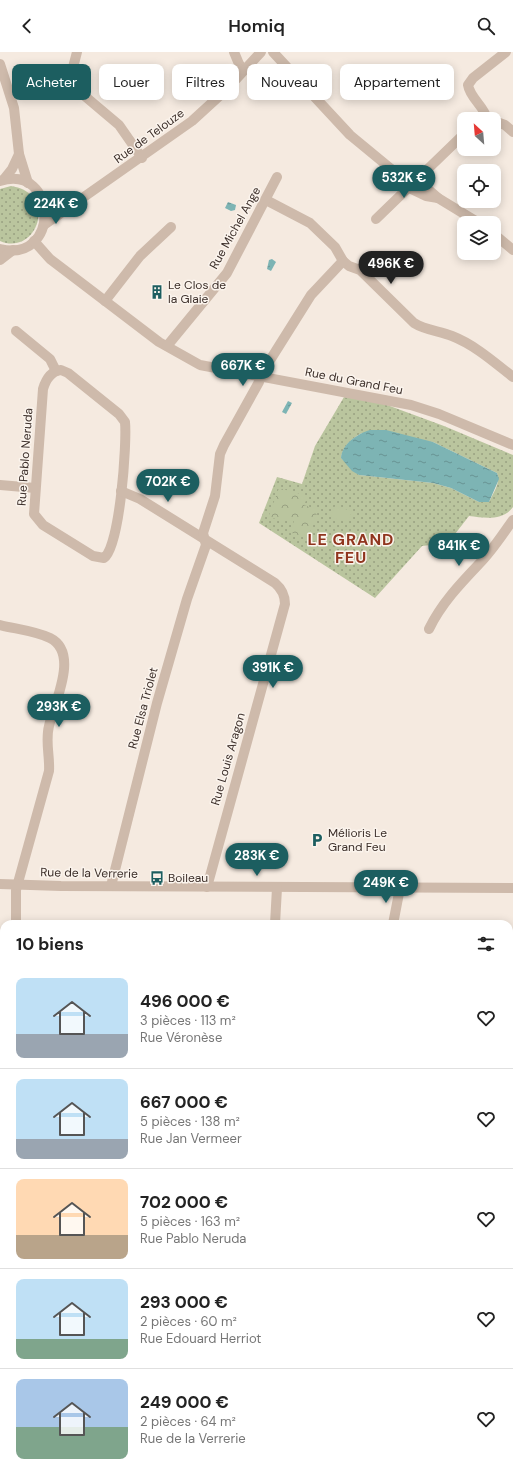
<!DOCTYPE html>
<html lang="fr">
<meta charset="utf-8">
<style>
:root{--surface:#fff;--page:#f6f6f6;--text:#222;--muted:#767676;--line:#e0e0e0;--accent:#1c5e60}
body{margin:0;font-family:"DM Sans",sans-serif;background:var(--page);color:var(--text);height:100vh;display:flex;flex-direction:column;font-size:15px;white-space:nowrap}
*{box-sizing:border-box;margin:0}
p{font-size:13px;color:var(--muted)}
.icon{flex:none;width:22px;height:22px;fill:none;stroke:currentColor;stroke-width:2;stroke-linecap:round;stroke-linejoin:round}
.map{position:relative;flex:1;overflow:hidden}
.drawer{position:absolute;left:0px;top:868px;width:513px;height:556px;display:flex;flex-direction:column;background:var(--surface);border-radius:12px 12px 0 0;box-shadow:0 2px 10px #0003}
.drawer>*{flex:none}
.banner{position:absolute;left:12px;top:12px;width:489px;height:36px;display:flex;gap:8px}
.needle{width:26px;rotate:334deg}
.fabs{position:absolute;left:457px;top:60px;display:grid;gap:8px}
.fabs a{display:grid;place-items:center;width:44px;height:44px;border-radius:8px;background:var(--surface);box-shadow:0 2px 10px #0003;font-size:20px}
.price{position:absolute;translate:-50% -34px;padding:0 9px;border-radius:14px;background:var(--accent);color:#fff;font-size:13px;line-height:26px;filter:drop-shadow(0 1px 2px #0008)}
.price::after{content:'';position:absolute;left:50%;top:24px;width:12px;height:9px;margin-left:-6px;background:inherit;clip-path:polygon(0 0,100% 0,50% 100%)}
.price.selected{background:#222;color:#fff}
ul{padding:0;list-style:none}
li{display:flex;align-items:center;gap:12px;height:100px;padding:0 16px}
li+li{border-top:1px solid var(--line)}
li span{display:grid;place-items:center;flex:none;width:112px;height:80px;border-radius:8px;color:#555}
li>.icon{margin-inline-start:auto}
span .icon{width:48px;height:48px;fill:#fffc;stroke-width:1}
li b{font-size:17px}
h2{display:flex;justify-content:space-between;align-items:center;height:48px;padding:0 16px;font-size:17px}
.tag{padding:0 14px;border-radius:8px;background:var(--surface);box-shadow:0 2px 10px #0003;font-size:14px;line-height:36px}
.tag.selected{background:var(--accent);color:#fff}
header{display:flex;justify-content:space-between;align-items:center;height:52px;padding:0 16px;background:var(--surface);font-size:18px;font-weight:600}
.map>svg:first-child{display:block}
.grass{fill:url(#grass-dots);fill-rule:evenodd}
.park{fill:url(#park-crowns)}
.pitch{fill:#bac59e}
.water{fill:url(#water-ripples)}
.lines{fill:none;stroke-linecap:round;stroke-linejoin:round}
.minor{stroke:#cebaab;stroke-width:10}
.labels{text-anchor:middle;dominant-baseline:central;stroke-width:3;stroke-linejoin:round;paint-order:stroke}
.street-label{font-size:12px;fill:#3c2f2a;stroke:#fbf4ed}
.poi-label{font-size:12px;fill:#3c2f2a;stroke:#fbf4ed;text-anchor:start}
.district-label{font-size:16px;font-weight:bold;letter-spacing:1px;fill:#90351e;stroke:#fbf4ed}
</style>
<header><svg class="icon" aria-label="back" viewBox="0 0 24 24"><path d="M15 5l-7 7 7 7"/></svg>Homiq<svg class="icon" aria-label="search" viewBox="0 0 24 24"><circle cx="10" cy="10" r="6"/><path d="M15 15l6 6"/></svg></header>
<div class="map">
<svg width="513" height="1424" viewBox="0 0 513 1424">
<defs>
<pattern id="grass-dots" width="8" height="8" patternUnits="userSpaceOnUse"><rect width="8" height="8" fill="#bac59e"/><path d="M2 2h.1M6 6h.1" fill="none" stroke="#98a081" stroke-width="1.8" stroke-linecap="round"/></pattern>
<pattern id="park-crowns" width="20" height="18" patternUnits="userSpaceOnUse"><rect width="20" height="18" fill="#bac59e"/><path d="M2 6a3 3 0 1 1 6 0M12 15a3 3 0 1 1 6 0" fill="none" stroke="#98a081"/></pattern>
<pattern id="water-ripples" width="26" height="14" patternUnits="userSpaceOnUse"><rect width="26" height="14" fill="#7db4b4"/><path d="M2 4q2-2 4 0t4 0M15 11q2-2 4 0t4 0" fill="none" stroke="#689393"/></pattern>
</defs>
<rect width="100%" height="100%" fill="#f5eae0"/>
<g class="grass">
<path d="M11 134C59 141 37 205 0 189V137Z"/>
<path d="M344 345 379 350 444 374 513 403V455C503 469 485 466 469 464L448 491 422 494 375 546 259 471 277 425 302 432 315 394ZM362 381 433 390 497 421C501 431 493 441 489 450H479L451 436 433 431 359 423 341 406C342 395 352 386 362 381Z"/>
</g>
<path class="park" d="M279 436 308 444 304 453 318 458 308 486 292 481 294 468 268 466Z"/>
<path class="pitch" d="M335 454 352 459 348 471 331 465Z"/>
<g class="water">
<path d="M228 150 236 153 235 158 231 159 225 156Z"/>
<path d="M272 207 276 210 271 219 267 217 269 208Z"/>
<path d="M288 349 292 351 286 362 282 360Z"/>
<path d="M370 378H386L433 390 497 421 499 427 489 450H479L451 436 433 431 359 423 352 419 341 406C342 392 357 382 370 378Z"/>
</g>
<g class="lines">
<g class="minor">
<path d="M77 0 70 27 74 35 119 73 142 106"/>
<path d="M234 0 239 12 244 18"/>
<path d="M273 0 350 83 390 116 403 133 426 144 438 146"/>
<path d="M0 12 14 56 19 102 28 131"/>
<path d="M487 67C484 54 470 46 468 33L473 26 506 0"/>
<path d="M494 69 505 73 513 80"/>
<path d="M391 117 422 132 438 146 479 171"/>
<path d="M4 127 12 117 19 102"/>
<path d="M0 129C58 111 61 212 0 197"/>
<path d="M41 144 61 149 80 148"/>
<path d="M266 148 310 171 335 195 343 209 349 214 360 218 414 271C425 278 439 279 452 284 475 293 494 310 513 325"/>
<path d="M376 167 464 82"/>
<path d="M44 173 192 69 227 37 261 0"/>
<path d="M494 182 513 198"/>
<path d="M34 189 50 207 159 290 200 313 411 353 439 362 513 393"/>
<path d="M0 208 13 198"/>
<path d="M105 249 140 204 171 175"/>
<path d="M16 279 50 307 56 319"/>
<path d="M167 294 227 221 277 125"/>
<path d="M61 318 68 321 119 362 125 370C127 391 120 495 104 506L93 504 43 473 34 462 43 337C46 327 52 319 61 318Z"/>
<path d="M0 433 35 436"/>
<path d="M121 439 140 447 275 531C282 537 285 543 285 552L207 835"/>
<path d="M0 573C16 577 36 579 50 586 80 601 54 651 49 674 45 689 50 704 49 719L16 838V872"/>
<path d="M429 577C441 552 460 532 479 512 492 499 502 483 513 468"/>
<path d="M0 832 61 834 513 836"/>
<path d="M111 834 157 651 187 547 206 493 203 481 215 444 220 402 224 393 259 330 262 321 311 243 343 209"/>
<path d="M275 872 277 836"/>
<path d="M393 872 400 836"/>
<path d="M509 923 513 921"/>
<path d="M509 1039 513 1037"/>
<path d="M509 1089 513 1090"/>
<path d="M0 1136 4 1133"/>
<path d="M509 1232 513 1248"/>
<path d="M0 1323 4 1305"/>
<path d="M0 1374H4"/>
</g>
</g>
<defs>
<symbol id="building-bare" viewBox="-9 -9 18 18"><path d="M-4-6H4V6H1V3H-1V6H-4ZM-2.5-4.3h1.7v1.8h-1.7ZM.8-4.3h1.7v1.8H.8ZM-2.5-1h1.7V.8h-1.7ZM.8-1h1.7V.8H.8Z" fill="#1c5e60" stroke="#fbf4ed" stroke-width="2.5" paint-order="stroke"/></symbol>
<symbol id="parking-bare" viewBox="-9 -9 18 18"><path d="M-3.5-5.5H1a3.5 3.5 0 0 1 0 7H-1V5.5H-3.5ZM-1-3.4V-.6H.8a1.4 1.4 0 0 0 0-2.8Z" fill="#1c5e60" stroke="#fbf4ed" stroke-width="2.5" paint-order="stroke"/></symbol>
<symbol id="bus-bare" viewBox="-9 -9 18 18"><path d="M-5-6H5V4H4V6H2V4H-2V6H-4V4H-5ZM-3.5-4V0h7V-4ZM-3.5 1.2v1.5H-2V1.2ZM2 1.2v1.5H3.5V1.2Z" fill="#1c5e60" stroke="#fbf4ed" stroke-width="2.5" paint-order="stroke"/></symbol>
</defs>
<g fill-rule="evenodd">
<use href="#building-bare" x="147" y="230" width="20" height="20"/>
<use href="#parking-bare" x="307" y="778" width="20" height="20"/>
<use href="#bus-bare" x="147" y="816" width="20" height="20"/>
</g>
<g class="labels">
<g class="street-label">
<text transform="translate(149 84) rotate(-36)">Rue de Telouze</text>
<text transform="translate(235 176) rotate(-61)">Rue Michel Ange</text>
<text transform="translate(354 329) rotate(11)">Rue du Grand Feu</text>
<text transform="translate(25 405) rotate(-86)">Rue Pablo Neruda</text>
<text transform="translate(143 656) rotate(-75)">Rue Elsa Triolet</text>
<text transform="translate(228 707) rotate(-74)">Rue Louis Aragon</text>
<text transform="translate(89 821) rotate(1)">Rue de la Verrerie</text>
</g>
<g class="poi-label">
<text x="168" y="233">Le Clos de<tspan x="168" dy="14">la Glaie</tspan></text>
<text x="328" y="781">Mélioris Le<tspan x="328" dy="14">Grand Feu</tspan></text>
<text x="168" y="826">Boileau</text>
</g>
<g class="district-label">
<text x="351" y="487">LE GRAND<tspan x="351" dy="18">FEU</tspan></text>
</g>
</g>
</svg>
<div class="fabs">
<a><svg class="needle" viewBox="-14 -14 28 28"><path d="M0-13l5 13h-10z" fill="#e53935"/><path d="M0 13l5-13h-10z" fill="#767676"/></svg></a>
<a><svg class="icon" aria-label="locate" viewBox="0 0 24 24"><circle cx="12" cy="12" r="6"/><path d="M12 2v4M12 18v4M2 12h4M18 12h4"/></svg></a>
<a><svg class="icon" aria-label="layers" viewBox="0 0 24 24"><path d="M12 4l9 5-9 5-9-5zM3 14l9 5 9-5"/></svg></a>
</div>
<b class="price" style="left:404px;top:147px">532K €</b>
<b class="price" style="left:56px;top:173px">224K €</b>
<b class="price selected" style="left:391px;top:233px">496K €</b>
<b class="price" style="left:243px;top:335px">667K €</b>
<b class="price" style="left:168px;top:451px">702K €</b>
<b class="price" style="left:459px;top:515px">841K €</b>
<b class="price" style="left:273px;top:637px">391K €</b>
<b class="price" style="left:59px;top:676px">293K €</b>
<b class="price" style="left:257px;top:825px">283K €</b>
<b class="price" style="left:386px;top:852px">249K €</b>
<div class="banner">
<a class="tag selected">Acheter</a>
<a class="tag">Louer</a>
<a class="tag">Filtres</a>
<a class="tag">Nouveau</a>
<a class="tag">Appartement</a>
</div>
<section class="drawer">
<h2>10 biens<svg class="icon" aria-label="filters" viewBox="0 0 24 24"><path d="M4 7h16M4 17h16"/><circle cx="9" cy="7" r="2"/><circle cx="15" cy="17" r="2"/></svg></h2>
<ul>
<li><span style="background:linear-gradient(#bfe0f5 70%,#9aa5b1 0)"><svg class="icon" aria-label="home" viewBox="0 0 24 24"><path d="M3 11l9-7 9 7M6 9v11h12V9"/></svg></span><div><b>496 000 €</b><p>3 pièces · 113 m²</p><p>Rue Véronèse</p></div><svg class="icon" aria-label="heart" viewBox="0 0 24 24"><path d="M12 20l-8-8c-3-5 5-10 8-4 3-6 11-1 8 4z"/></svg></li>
<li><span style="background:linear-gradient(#bfe0f5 75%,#9aa5b1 0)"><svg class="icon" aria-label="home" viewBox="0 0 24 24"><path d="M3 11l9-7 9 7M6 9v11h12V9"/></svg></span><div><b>667 000 €</b><p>5 pièces · 138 m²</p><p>Rue Jan Vermeer</p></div><svg class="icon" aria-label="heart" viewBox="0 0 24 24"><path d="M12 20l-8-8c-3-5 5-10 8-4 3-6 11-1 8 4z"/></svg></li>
<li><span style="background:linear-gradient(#ffd9b3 70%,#b9a48a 0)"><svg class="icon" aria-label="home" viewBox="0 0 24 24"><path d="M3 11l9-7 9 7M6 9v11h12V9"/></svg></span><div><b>702 000 €</b><p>5 pièces · 163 m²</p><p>Rue Pablo Neruda</p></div><svg class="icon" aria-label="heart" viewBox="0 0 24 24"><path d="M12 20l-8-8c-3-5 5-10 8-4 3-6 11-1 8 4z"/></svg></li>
<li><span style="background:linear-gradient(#bfe0f5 75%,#7fa58c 0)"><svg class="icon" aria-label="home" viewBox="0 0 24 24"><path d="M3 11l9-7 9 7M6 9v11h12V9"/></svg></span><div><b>293 000 €</b><p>2 pièces · 60 m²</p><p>Rue Edouard Herriot</p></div><svg class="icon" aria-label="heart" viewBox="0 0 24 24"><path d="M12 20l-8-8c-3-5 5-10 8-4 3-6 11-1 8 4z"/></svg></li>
<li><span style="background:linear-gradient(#a9c7e8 60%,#7fa58c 0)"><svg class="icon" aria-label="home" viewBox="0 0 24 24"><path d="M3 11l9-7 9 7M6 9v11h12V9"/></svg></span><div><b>249 000 €</b><p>2 pièces · 64 m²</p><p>Rue de la Verrerie</p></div><svg class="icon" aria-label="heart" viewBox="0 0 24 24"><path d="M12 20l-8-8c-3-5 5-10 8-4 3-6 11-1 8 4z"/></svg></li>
</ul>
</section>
</div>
